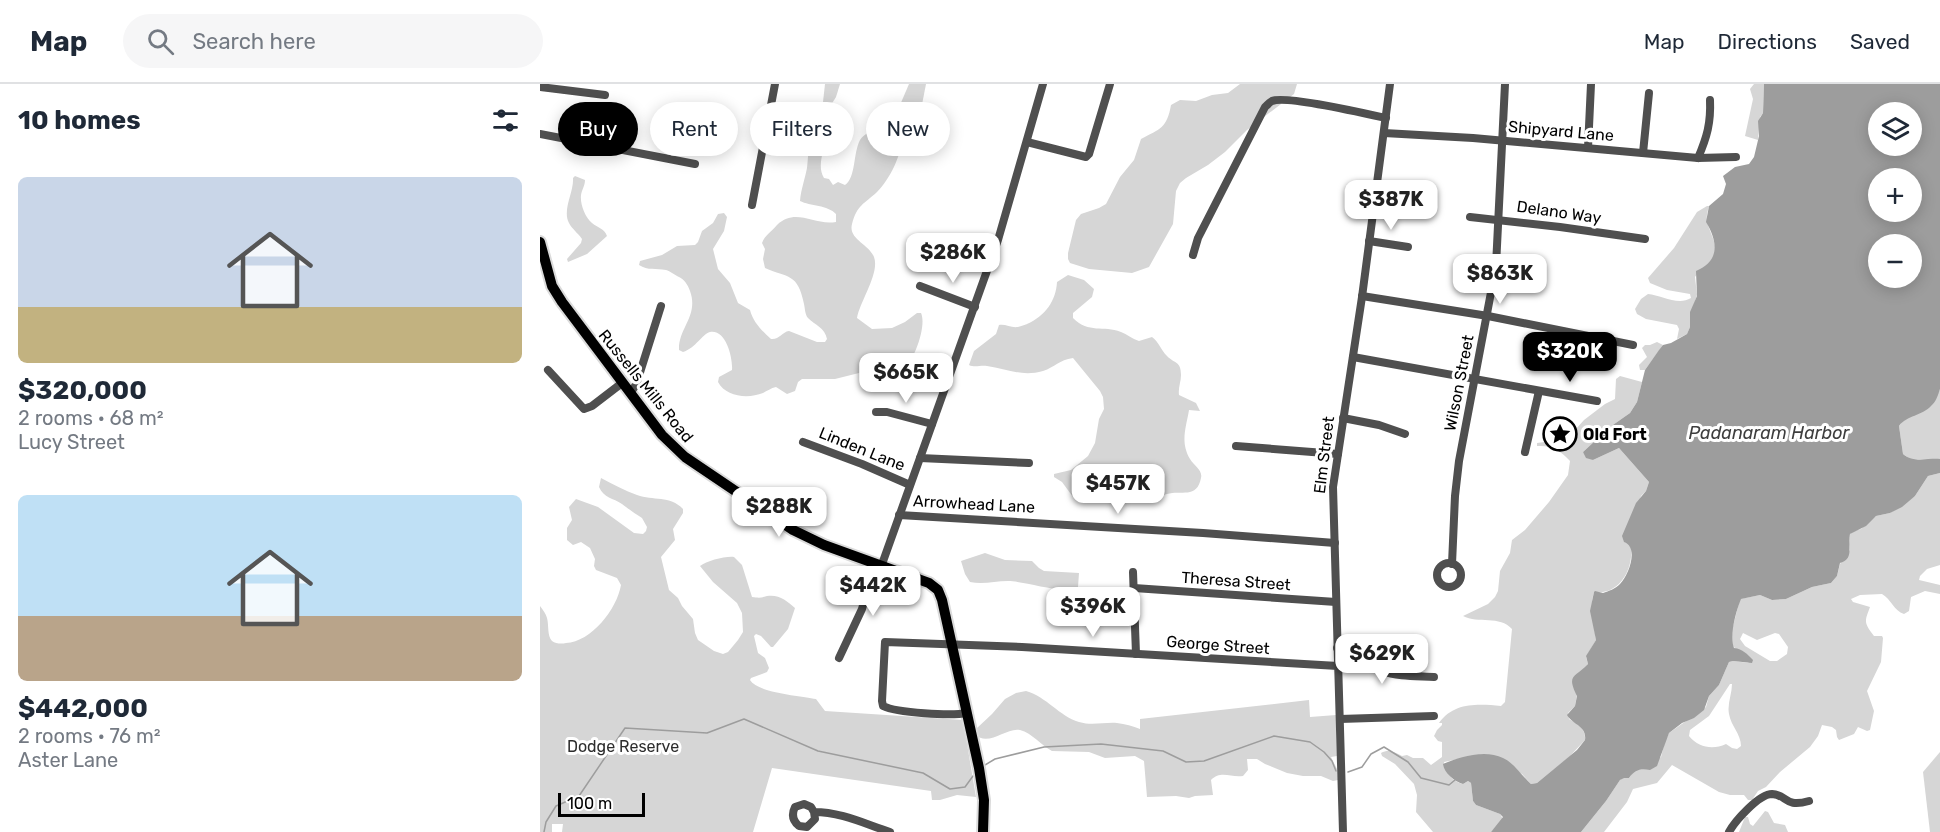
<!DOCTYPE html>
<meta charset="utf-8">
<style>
:root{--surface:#fff;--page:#f6f6f7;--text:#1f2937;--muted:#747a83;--line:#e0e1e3;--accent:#000}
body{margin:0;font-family:Rubik,sans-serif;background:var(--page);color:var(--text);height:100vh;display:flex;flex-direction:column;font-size:22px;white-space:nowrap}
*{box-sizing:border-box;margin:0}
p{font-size:20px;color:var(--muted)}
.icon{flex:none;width:33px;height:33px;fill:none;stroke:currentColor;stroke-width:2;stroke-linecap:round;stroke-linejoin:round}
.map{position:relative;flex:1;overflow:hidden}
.details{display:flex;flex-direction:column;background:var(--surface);width:540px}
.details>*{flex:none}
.guide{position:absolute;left:18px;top:18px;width:570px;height:54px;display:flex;gap:12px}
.controls{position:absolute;left:1328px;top:18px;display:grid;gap:12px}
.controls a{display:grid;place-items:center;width:54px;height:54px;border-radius:50%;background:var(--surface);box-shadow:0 3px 15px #0003;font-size:30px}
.scale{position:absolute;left:18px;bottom:15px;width:87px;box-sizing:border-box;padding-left:6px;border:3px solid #000;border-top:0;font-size:16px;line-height:21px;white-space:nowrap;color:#000;-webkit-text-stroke:4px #fff;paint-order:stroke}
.price{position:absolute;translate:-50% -51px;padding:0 14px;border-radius:12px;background:#fff;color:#222;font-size:20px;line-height:39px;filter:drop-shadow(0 2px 3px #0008)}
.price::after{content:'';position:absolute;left:50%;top:36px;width:18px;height:14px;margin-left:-9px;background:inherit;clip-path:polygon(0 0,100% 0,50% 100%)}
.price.on{background:var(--accent);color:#fff}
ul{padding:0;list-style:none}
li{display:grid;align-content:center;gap:12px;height:318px;padding:0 18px}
li span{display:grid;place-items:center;height:186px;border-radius:9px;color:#555}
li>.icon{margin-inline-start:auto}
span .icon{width:108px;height:108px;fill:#fffc;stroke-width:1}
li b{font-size:26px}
h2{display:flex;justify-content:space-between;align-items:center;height:72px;padding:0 18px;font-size:26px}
.chip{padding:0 21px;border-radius:27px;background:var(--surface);box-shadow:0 3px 15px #0003;font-size:21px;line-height:54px}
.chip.on{background:var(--accent);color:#fff}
header{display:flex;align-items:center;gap:36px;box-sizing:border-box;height:84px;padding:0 30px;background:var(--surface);border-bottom:2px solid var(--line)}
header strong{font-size:28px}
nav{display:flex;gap:33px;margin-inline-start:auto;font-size:21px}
.search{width:420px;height:54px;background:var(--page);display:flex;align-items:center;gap:15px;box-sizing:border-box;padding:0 21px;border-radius:33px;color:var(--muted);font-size:22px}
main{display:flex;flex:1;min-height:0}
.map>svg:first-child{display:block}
.green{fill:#d6d6d6;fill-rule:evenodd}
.water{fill:#9d9d9d;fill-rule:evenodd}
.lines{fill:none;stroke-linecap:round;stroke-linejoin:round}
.stream{stroke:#9d9d9d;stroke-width:1.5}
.major-casing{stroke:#dbdbdb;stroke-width:14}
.minor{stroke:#4f4f4f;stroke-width:8}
.major{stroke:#000;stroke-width:10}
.labels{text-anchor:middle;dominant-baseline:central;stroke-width:6;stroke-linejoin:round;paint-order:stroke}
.street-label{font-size:16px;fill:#000;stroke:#fff}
.poi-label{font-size:16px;font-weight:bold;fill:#000;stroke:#fff;text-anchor:start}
.park-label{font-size:16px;fill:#2d2d2d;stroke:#fff}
.water-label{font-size:18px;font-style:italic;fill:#3e3e3e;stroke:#fff}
</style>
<header>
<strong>Map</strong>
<div class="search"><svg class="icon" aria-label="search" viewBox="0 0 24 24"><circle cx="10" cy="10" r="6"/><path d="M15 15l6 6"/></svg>Search here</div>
<nav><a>Map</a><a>Directions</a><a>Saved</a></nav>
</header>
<main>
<section class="details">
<h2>10 homes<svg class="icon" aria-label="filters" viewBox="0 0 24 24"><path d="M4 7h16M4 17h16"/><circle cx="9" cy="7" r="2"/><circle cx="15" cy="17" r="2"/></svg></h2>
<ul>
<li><span style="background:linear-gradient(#c9d6e8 70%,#c2b280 0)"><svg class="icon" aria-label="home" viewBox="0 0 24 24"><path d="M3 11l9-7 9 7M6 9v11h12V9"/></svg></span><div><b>$320,000</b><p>2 rooms · 68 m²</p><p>Lucy Street</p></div></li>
<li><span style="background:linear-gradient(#bfe0f5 65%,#b9a48a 0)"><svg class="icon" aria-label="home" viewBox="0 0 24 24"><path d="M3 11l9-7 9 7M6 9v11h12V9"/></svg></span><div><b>$442,000</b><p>2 rooms · 76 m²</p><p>Aster Lane</p></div></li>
</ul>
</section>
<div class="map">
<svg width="1400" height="748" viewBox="0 0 1400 748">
<rect width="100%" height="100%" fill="#fff"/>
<g class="green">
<path d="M285 0H300L296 13 291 21 283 18Z"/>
<path d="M369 0H386L379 36C373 44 362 40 358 32L360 21Z"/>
<path d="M700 0H757L754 10 707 46 685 68 668 81 646 94 640 99 636 107 633 140 609 183 592 189 549 185 530 179 528 175V169L536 136 541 130 559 124 566 120 580 93 594 76 601 55C620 45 627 44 631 21L640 16 656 17 672 11 688 9Z"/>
<path d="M1214 0H1224L1223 29 1220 33 1218 56 1205 52 1213 15 1210 5Z"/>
<path d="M142 22H182L186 26 185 30 179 40 159 50 133 47 124 42 125 39Z"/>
<path d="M279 34 286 38C291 56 274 78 284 94L289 95 293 101 298 98 305 101C316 94 313 69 320 56 328 43 354 41 362 54 361 72 350 95 337 108 324 120 317 121 312 140 308 155 329 160 334 173 340 189 320 217 317 234L332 245 352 244 365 238 377 229H381C387 242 374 277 363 287L323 288 295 295H262L258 298 255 307 247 310 236 303C231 304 227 307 223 309 208 315 186 313 178 298L179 293 192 286C193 274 186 245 170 248 162 250 156 264 143 268L139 266C138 244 159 232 150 207 148 201 144 195 139 193 135 191 130 187 126 186 116 184 108 187 99 181L100 177 122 171 137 162 155 161 158 158 162 147 173 139 178 130 184 129 187 133 184 147 173 165 178 185 190 199 198 219 210 226C213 238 222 247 231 255 239 256 242 248 249 247L277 258H285L287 255C285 244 275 241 268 234 265 231 265 224 264 220 258 189 248 194 225 184L223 175 225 165 222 159C225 151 231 148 237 141 256 123 274 142 296 138V130C288 121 270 122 260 117 261 105 265 95 267 84 269 67 268 51 275 36Z"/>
<path d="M35 92 45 96C45 102 42 105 41 111 40 120 45 133 52 139 58 144 64 144 67 152L47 170 28 178 27 175 41 159 42 155C38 149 32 145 29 139 22 126 34 108 33 94Z"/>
<path d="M1167 122H1169C1168 126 1166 132 1167 136 1168 147 1179 160 1174 172 1171 181 1160 185 1155 193L1157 211 1150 234V243L1147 250 1137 255 1139 245 1137 241 1106 235 1097 230 1095 225 1101 215 1108 210C1121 211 1138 222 1151 214L1150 210 1127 206 1110 199 1108 194 1134 164 1157 128Z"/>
<path d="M528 191 544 196 554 205 552 213 533 229V234C549 250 563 241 581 248 587 250 592 255 599 257L612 253C619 258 621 266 627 272 635 280 641 277 641 291 641 298 638 304 639 311L656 319 660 327 649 326C646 344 640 358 650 375 654 382 663 386 661 394 657 415 641 406 627 410 622 411 616 414 610 414 602 413 596 407 587 407 569 407 552 418 533 413L522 398 514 393V390L531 386 548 372 555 359 559 335 564 325 563 313 560 307 533 274C519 276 515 283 503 287 482 293 467 285 447 282 440 281 435 284 429 281L434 267 456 250 459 241C466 240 471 244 478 243 479 243 487 240 487 240 505 232 516 217 517 198Z"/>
<path d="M1117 258 1123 261 1105 286H1100L1099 281 1107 273 1102 264 1105 261H1110Z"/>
<path d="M1080 292 1102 298 1097 318 1090 329 1070 343 1043 368 1053 376 1079 364 1109 398 1106 407 1101 412 1089 459C1092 464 1091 467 1091 473 1089 493 1075 511 1054 508 1049 525 1054 539 1056 556L1046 573 1048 580C1038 592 1038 608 1035 622L1028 629 1029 635C1038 640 1046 645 1045 656L1029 673 997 699 991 700 982 690 949 671 943 670 904 678C906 689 911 697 923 700L928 697 931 699 933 717 936 721 960 730 963 735 951 748H893L876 728 877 711 874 700 855 680 842 672 841 669C849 665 854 668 862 672L867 671 873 674H883L891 681 902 673V658L898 657 894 652 897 646 902 641V639H899C914 618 938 620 961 622L965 618 972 545C960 531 938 540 923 532L948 520 955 513 958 507 960 487 970 469 972 456 985 446 1009 418 1028 391 1030 377C1020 366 1012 361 997 362V359L1027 355 1044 336 1065 320 1075 315 1076 295Z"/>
<path d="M1400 305V375H1370L1363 370 1359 342C1372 325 1391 327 1400 305Z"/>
<path d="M1400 389V481L1387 485 1380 492 1379 496 1400 501V510L1385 507 1371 513 1369 527 1364 530C1354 527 1351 515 1342 510L1320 511 1311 515 1313 518 1330 523C1325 537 1323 538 1334 552H1342L1343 554 1341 578 1327 607 1334 627 1330 646 1327 647 1318 643 1314 650 1299 656 1297 653 1296 646 1292 643 1282 641 1278 652 1270 663 1240 688 1226 703 1218 707 1212 716H1208L1204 711H1190L1179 708 1132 681 1117 699 1093 705 1087 718 1064 748H1041L1066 717 1080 696 1084 693 1089 694 1095 686 1101 685 1121 673 1125 657 1129 649 1166 623 1169 612 1179 601 1189 578 1193 577 1209 579 1192 561V546L1200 515 1220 511 1232 516 1246 515 1272 503 1291 499 1297 492 1300 480 1310 466 1308 455 1310 450 1314 447 1321 445 1336 432 1350 429 1375 412 1388 392ZM1203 549 1217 556 1235 549 1239 550 1248 563 1247 570 1237 577H1230L1205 562 1200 555ZM1190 600H1192C1192 610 1187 620 1189 630 1191 642 1201 650 1201 662L1197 665 1192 664 1186 660C1173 666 1159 664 1149 652L1150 646 1169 632Z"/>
<path d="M61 394C73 400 85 407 97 411 113 417 130 411 143 425V429L133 445 135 456 121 473 129 506 138 514 142 522 153 535 155 549 158 556 174 567 183 570 188 568 198 556 203 548 202 529 197 519 173 498 160 482C167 477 185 472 194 473L202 481 212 513C219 514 221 514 227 512 239 510 247 517 255 524L248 545 233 563H231L221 552 216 550 214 552 218 569 225 574 229 584 227 588 211 594 210 596C218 609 261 612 276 615L285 627 423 636 436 713 417 711 400 716H392L391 707 232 684 213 748H22L23 740H12V748H0V522C3 526 6 530 7 534 9 541 7 552 12 557 16 560 22 560 26 559 51 558 77 525 81 501L77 494 56 486 54 482 55 475 50 464 41 458 33 461 27 456V444L32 436 29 423 36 415 58 423 94 449 103 450 106 447 107 443 102 434C94 429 90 426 82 420 73 414 64 414 59 403Z"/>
<path d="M445 469 465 476 492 477 499 484 504 487 539 489 538 503C523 511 486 497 468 497 455 497 443 501 430 498L425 490 421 477Z"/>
<path d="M486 607C507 613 519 632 539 638 552 642 564 638 577 639 585 640 593 642 600 645V635L769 616 770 633 796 631 797 672 791 673 797 685 798 696 793 697 781 692H763L747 689 725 680 717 675H707L708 686 703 692C691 694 681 686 671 696L673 711 655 712 649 714 636 712 607 713 604 677 595 672 565 674 549 668 512 667C502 662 492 649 480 646 466 643 448 664 435 650L436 645 452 630 465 615 476 609Z"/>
<path d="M1400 668V748H1390L1383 688Z"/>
<path d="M1225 727 1228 728 1234 739 1245 741 1248 748H1199L1205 733H1208L1210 740 1213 742Z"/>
</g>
<path class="water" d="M1224 0H1400V305C1398 311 1396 318 1391 322 1382 332 1367 331 1359 342L1363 370C1373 379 1387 374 1400 375V389L1388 392 1375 412 1362 423 1350 429 1336 432 1326 442 1310 450C1307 461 1315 475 1300 479L1297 492 1291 499 1272 503 1246 515 1232 516 1220 511 1201 515C1196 527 1189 552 1194 564 1203 565 1207 570 1213 576L1212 579 1193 577 1189 578 1179 601 1169 612 1164 626 1154 634 1142 639 1129 649 1117 682 1110 686C1100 684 1095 686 1089 694H1084L1080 696 1066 717 1041 748H951L963 733 960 730 936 721 933 717 931 699 928 697 923 700C914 697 904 689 903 680 919 673 945 665 963 674 974 679 982 692 991 700L997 699 1037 666 1045 656C1047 642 1033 641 1027 631L1035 622 1037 612C1026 590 1035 594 1048 580L1046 572 1056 556 1050 527 1054 508 1055 507 1063 509C1069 507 1075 505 1080 500 1089 491 1099 463 1084 458L1082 452 1096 419 1106 407 1109 398 1079 364 1053 376 1046 374 1043 368 1070 343 1090 329 1097 318 1105 286 1119 266 1123 261 1131 259 1147 250 1150 243V228L1157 212 1156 187C1180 177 1178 158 1166 138L1169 122 1183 110 1186 100 1183 92 1195 83 1209 80 1214 73 1219 52 1218 37 1223 29ZM1338 28H1371V62H1338ZM1338 94H1371V128H1338ZM1338 160H1371V194H1338Z"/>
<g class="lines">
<g class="stream">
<path d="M445 681 455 675 504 663 561 660 623 667 646 678 664 677 734 652 770 658 784 668 792 677 796 687"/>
<path d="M808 688 822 683 831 670 844 663 868 678 881 694 909 701 915 696"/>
<path d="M4 748 6 738 16 722 39 712 85 644 167 649 204 635 278 667 383 689 410 705 425 703 433 692"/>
</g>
<defs>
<path id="major" d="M0 158 12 202 22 218 122 351 145 373 253 446 284 461 389 499 398 506 402 516 439 684 444 716 443 748"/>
</defs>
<use href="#major" class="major-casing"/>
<g class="minor">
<path d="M0 3 65 11"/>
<path d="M844 49 933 54 1158 74 1196 73"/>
<path d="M0 50 155 80"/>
<path d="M487 58 546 73 549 70 570 0"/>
<path d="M1048 64 1051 0"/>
<path d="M1103 69 1109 9"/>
<path d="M1158 74C1167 53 1171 39 1170 16"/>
<path d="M212 121 235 0"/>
<path d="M930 133 1020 143 1105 155"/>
<path d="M829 157 868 163"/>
<path d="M653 171 658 154 725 23C726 22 730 18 732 17 745 11 828 30 846 34"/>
<path d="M380 202 435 223"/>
<path d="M822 212 948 232 1093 261"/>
<path d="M813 273 1057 317"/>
<path d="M8 286 44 325 52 322 82 299"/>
<path d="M90 309 96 301 121 222"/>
<path d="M336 328H347L392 340"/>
<path d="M803 334 839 341 865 350"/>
<path d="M263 358 322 380 370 401"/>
<path d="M696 362 798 370"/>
<path d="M985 368 999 307"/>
<path d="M380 374 489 379"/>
<path d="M359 431 663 449 795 459"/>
<circle cx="909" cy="491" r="12"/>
<path d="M912 480 915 412 919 377 956 182 965 0"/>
<path d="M341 483 458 156 503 0"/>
<path d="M593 488 596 570"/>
<path d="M594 504 796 518"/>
<path d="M797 564C823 564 823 580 842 587 858 593 878 592 894 593"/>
<path d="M299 574 322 525 334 480"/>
<path d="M427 629C411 632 357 629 343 622L342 617 345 558 482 563 798 582"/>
<path d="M800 635 894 632"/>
<path d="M274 728 275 735 267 743 259 742C253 737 251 731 255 723L264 720 271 723 274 728C301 728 325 740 350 748"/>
<path d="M803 748 793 403 822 213 850 0"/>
<path d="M1189 748C1195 737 1219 710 1232 710 1248 711 1244 724 1269 717"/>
</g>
<use href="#major" class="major"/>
</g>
<defs>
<symbol id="sight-ring" viewBox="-11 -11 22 22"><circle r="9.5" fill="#fff" stroke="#000" stroke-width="1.5"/><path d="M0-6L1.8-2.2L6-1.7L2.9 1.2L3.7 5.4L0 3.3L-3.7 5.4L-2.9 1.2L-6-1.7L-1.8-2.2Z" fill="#000"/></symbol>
</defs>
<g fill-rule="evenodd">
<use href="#sight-ring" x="1001" y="331" width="38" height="38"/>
</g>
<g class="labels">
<g class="street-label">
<text transform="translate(1021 47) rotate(5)">Shipyard Lane</text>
<text transform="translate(1019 128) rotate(8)">Delano Way</text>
<text transform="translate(919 299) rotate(-79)">Wilson Street</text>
<text transform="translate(106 302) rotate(51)">Russells Mills Road</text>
<text transform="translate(322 365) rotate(22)">Linden Lane</text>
<text transform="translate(784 371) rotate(-83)">Elm Street</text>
<text transform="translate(434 420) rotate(3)">Arrowhead Lane</text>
<text transform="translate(696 497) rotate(4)">Theresa Street</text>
<text transform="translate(678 561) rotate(4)">George Street</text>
</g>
<g class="poi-label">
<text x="1043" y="350">Old Fort</text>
</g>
<g class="park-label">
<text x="83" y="662">Dodge Reserve</text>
</g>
<g class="water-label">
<text x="1229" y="349">Padanaram Harbor</text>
</g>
</g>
</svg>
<div class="controls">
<a><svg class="icon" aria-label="layers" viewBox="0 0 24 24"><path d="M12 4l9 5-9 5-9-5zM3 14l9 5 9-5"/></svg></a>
<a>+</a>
<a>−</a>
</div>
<div class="scale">100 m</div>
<b class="price" style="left:851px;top:147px">$387K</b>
<b class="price" style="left:413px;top:200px">$286K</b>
<b class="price" style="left:960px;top:221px">$863K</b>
<b class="price on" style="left:1030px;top:299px">$320K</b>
<b class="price" style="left:366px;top:320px">$665K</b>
<b class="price" style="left:578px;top:431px">$457K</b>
<b class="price" style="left:239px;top:454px">$288K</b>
<b class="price" style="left:333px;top:533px">$442K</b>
<b class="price" style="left:553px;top:554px">$396K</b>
<b class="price" style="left:842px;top:601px">$629K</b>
<div class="guide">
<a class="chip on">Buy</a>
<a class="chip">Rent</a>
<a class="chip">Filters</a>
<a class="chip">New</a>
</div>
</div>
</main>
